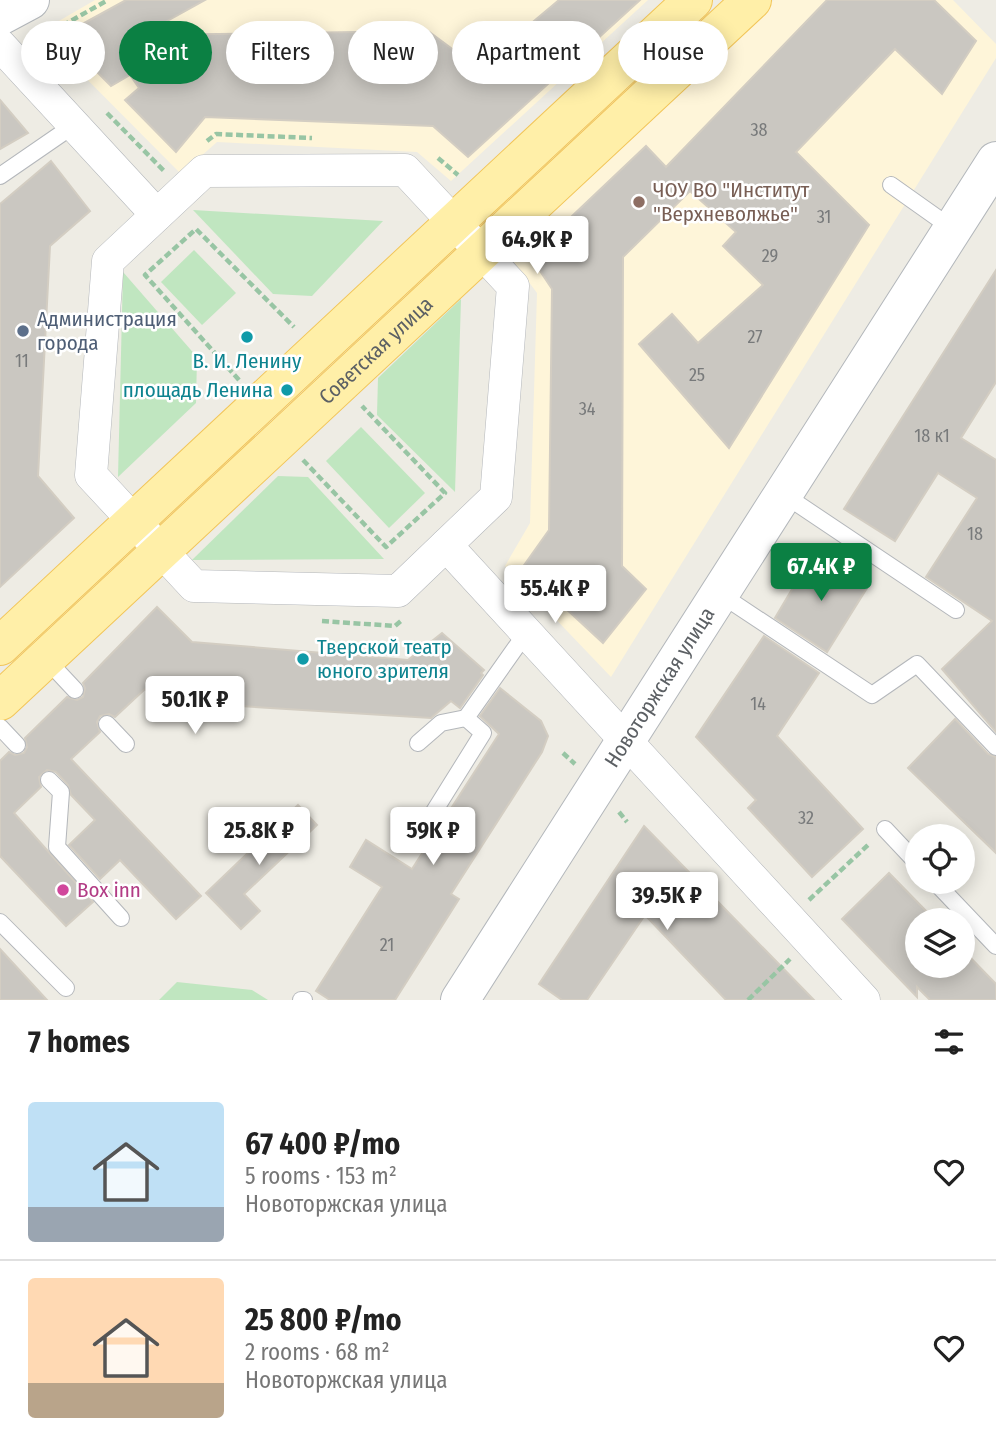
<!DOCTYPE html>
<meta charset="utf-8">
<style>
:root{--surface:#fff;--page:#f6f6f6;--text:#222;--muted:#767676;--line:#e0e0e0;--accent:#0b8043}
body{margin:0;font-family:"Fira Sans Condensed",sans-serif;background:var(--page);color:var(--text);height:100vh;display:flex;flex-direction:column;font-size:26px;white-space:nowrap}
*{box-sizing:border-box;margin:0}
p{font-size:23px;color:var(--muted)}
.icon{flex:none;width:38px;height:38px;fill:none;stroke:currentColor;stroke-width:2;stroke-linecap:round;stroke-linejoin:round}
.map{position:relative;height:1000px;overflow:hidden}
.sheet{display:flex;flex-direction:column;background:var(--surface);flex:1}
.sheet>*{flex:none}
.top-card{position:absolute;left:21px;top:21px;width:956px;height:63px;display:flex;gap:14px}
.controls{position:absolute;left:905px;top:824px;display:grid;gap:14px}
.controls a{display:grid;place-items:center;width:70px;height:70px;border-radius:50%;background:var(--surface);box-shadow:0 4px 18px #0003;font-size:35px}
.price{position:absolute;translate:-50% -60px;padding:0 16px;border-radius:7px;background:#fff;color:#222;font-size:23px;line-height:46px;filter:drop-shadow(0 2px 4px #0008)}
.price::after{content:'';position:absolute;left:50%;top:42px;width:21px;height:16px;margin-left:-10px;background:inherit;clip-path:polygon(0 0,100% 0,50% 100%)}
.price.active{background:var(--accent);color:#fff}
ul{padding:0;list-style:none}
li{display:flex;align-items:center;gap:21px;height:175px;padding:0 28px}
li+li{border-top:2px solid var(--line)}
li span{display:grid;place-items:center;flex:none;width:196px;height:140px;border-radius:7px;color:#555}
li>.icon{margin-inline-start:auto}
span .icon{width:84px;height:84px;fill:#fffc;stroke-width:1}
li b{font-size:30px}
h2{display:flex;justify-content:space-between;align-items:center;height:84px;padding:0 28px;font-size:30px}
.pill{padding:0 24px;border-radius:32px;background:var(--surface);box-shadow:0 4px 18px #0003;font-size:24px;line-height:63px}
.pill.active{background:var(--accent);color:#fff}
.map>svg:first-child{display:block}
.commercial{fill:#fef5d9}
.green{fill:#c0e6c0}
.building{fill:#cac7c1;stroke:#d3cdc2;stroke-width:2}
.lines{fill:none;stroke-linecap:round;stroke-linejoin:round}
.lane-casing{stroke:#b4b7bb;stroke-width:18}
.street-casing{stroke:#b4b7bb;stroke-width:33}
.secondary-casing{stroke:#b3b7bb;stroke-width:40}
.primary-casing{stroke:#f2c559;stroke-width:40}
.path{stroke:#98c5a4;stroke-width:4.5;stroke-dasharray:7 3.5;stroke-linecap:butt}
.lane{stroke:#fff;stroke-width:16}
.street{stroke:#fff;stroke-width:32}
.secondary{stroke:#fff;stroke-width:38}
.primary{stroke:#ffefa8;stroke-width:38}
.education-dot{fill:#8d6e63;stroke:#fff;stroke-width:2.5}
.service-dot{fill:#5c6f8a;stroke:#fff;stroke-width:2.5}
.culture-dot{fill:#0f9aa8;stroke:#fff;stroke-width:2.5}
.hotel-dot{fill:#d1479c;stroke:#fff;stroke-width:2.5}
.labels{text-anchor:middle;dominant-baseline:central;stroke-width:5;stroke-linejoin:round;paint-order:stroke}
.number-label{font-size:18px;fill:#787a7b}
.education-label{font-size:21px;fill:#785e54;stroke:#fff;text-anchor:start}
.service-label{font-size:21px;fill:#4e5e75;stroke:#fff;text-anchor:start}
.street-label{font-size:21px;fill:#5c6064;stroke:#fff}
.culture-label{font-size:21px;fill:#0d838f;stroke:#fff}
.hotel-label{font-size:21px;fill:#b23c85;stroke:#fff;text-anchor:start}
</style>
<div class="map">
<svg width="996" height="1000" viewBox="0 0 996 1000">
<rect width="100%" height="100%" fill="#eeece4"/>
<g class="commercial">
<path d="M95 0H648L451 181 417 152 217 142 181 174 40 32Z"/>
<path d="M774 0H953L996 44V58L611 677 505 566 530 523 537 293 508 254Z"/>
</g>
<g class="green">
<path d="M193 210 383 221 312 296 273 294Z"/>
<path d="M194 250 236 293 202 325 161 282Z"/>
<path d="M123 272 197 357 196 403 118 477Z"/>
<path d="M461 299 455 492 377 415 378 378Z"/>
<path d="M361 427 425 493 389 528 326 461Z"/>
<path d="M278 476 308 477 384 559 192 560Z"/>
<path d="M177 982 252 990 268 1000H159Z"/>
</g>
<g class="building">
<path d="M126 0H205L142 35 428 31 478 68 559 0H640L468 157 433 126 205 117 176 152 125 100 139 88 130 75 111 86 69 44 75 28Z"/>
<path d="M827 0H934L976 41 942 94 895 49 796 152 869 225 729 448 639 344 672 314 698 343 763 285 723 246 736 232 690 191 623 257 622 566 646 589 603 643 522 568 549 530 552 289 530 256 646 146 666 167Z"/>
<path d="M0 100 28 133 0 149Z"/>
<path d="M51 161 90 211 50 246 38 476 74 518 0 587V204Z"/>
<path d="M996 270V382L961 438 996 460V732L942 669 992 621 926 577 977 498 938 473 895 541 844 509Z"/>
<path d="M813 554 867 588 827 652 775 618Z"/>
<path d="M157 607 192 642 408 660 442 633 484 670 481 673 483 675 460 708 451 701 431 718 158 701 145 689 115 717 109 714 100 716 97 722 100 732 71 759 201 896 176 919 120 860 100 879 69 845 95 820 71 795 68 785 56 772 47 770 39 777 41 787 14 813 93 902 66 926 0 856V761L9 752 15 755 24 753 27 747 25 738 67 697 77 700 83 697 85 688 83 683Z"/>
<path d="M764 636 819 673 777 736 863 829 812 877 748 808 756 800 696 737Z"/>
<path d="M500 688 541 721 548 736 542 752 451 894 459 899 395 1000H330L316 991 382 887 350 867 366 840 412 869 499 734 480 716Z"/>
<path d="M955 719 988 754 996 757V853L908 768Z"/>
<path d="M298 805 317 825 244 894 260 911 241 929 206 893Z"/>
<path d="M644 826 814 1000H726L645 915 587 1000H562L539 984Z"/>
<path d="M889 873 935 920H917V966H962V949L996 984V1000H930L917 987V997L842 919Z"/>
<path d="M0 949 47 1000H0Z"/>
</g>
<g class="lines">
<defs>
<g id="lane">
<path d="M0 176 74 125"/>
<path d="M891 185 953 229"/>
<path d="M783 494 956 610"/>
<path d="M720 594 872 695 917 664 996 747"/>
<path d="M45 658 75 690"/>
<path d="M107 724 126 744"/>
<path d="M0 727 17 745"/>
<path d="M418 743 441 723 466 718"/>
<path d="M49 780 61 792 57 847 121 918"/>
<path d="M885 829 917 863"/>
<path d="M415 842 483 733 466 718 526 633"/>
<path d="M935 882 996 946"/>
<path d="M0 922 66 988"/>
<path d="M301 1000H304"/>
</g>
<g id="street">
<path d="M0 45 157 215"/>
<path d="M405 170 513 286 496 497 398 591 194 586 91 475 108 261 204 171Z"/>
<path d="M446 545 864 1000"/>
</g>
<g id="secondary">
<path d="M0 16 30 0"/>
<path id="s1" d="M460 1000 996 161"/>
</g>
<g id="primary">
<path d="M0 646 693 0"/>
<path id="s2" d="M0 701 752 0"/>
</g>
</defs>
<use href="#lane" class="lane-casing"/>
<use href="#street" class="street-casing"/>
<use href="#secondary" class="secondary-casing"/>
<use href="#primary" class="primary-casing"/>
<g class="path">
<path d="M35 41 108 0"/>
<path d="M107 113 164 171"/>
<path d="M207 141 216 134 312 138"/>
<path d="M438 158 458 175"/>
<path d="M239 380 145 275 196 229 294 327"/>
<path d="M303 460 386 547 445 493 362 406"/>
<path d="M322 621 395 626 402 620"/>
<path d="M563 753 575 764"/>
<path d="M619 812 627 822"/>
<path d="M809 900 869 844"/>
<path d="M748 1000 790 959"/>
</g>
<use href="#lane" class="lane"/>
<use href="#street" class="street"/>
<use href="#secondary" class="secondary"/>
<use href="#primary" class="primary"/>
</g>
<circle class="education-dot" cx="639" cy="202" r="7"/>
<circle class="service-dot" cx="23" cy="331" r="7"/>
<g class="culture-dot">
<circle cx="247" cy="337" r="7"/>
<circle cx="287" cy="390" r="7"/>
<circle cx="303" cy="659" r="7"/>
</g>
<circle class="hotel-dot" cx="63" cy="890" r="7"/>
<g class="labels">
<g class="number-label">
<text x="759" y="130">38</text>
<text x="824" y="217">31</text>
<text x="770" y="256">29</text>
<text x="755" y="337">27</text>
<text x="22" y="361">11</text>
<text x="697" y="375">25</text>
<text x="587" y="409">34</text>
<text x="932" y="436">18 к1</text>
<text x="975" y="534">18</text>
<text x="758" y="704">14</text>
<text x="806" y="818">32</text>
<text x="387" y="945">21</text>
</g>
<g class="education-label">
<text x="653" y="190">ЧОУ ВО "Институт<tspan x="653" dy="24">"Верхневолжье"</tspan></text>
</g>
<g class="service-label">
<text x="37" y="319">Администрация<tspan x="37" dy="24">города</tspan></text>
</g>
<g class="street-label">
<text stroke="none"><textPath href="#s2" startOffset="514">Советская улица</textPath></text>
<text stroke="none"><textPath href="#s1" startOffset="371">Новоторжская улица</textPath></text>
</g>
<g class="culture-label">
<text x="247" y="361">В. И. Ленину</text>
<text x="273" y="390" text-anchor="end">площадь Ленина</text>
<text x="317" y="647" text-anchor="start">Тверской театр<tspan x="317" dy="24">юного зрителя</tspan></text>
</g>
<g class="hotel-label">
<text x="77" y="890">Box inn</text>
</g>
</g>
</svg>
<div class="controls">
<a><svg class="icon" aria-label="locate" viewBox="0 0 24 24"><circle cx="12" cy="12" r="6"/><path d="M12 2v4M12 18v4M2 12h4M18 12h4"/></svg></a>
<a><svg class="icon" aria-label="layers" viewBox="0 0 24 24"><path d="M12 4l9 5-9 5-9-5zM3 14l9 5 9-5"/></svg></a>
</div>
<b class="price" style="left:537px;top:276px">64.9K ₽</b>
<b class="price active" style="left:821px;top:603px">67.4K ₽</b>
<b class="price" style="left:555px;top:625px">55.4K ₽</b>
<b class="price" style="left:195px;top:736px">50.1K ₽</b>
<b class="price" style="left:259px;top:867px">25.8K ₽</b>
<b class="price" style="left:433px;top:867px">59K ₽</b>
<b class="price" style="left:667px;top:932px">39.5K ₽</b>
<div class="top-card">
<a class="pill">Buy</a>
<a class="pill active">Rent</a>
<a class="pill">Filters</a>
<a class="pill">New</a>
<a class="pill">Apartment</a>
<a class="pill">House</a>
</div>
</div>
<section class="sheet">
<h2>7 homes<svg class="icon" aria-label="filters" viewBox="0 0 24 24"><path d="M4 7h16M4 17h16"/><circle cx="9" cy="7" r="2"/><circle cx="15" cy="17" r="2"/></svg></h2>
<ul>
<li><span style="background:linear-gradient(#bfe0f5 75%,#9aa5b1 0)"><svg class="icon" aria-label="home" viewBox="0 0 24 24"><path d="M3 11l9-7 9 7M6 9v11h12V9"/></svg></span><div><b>67 400 ₽/mo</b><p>5 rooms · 153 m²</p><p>Новоторжская улица</p></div><svg class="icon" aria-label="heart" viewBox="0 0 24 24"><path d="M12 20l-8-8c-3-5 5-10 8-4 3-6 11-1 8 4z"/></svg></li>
<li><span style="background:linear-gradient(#ffd9b3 75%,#b9a48a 0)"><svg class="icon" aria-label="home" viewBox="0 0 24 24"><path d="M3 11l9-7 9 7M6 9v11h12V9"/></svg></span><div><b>25 800 ₽/mo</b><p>2 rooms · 68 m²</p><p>Новоторжская улица</p></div><svg class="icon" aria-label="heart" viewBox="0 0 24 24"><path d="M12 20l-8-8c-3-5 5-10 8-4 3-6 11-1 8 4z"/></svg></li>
</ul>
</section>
